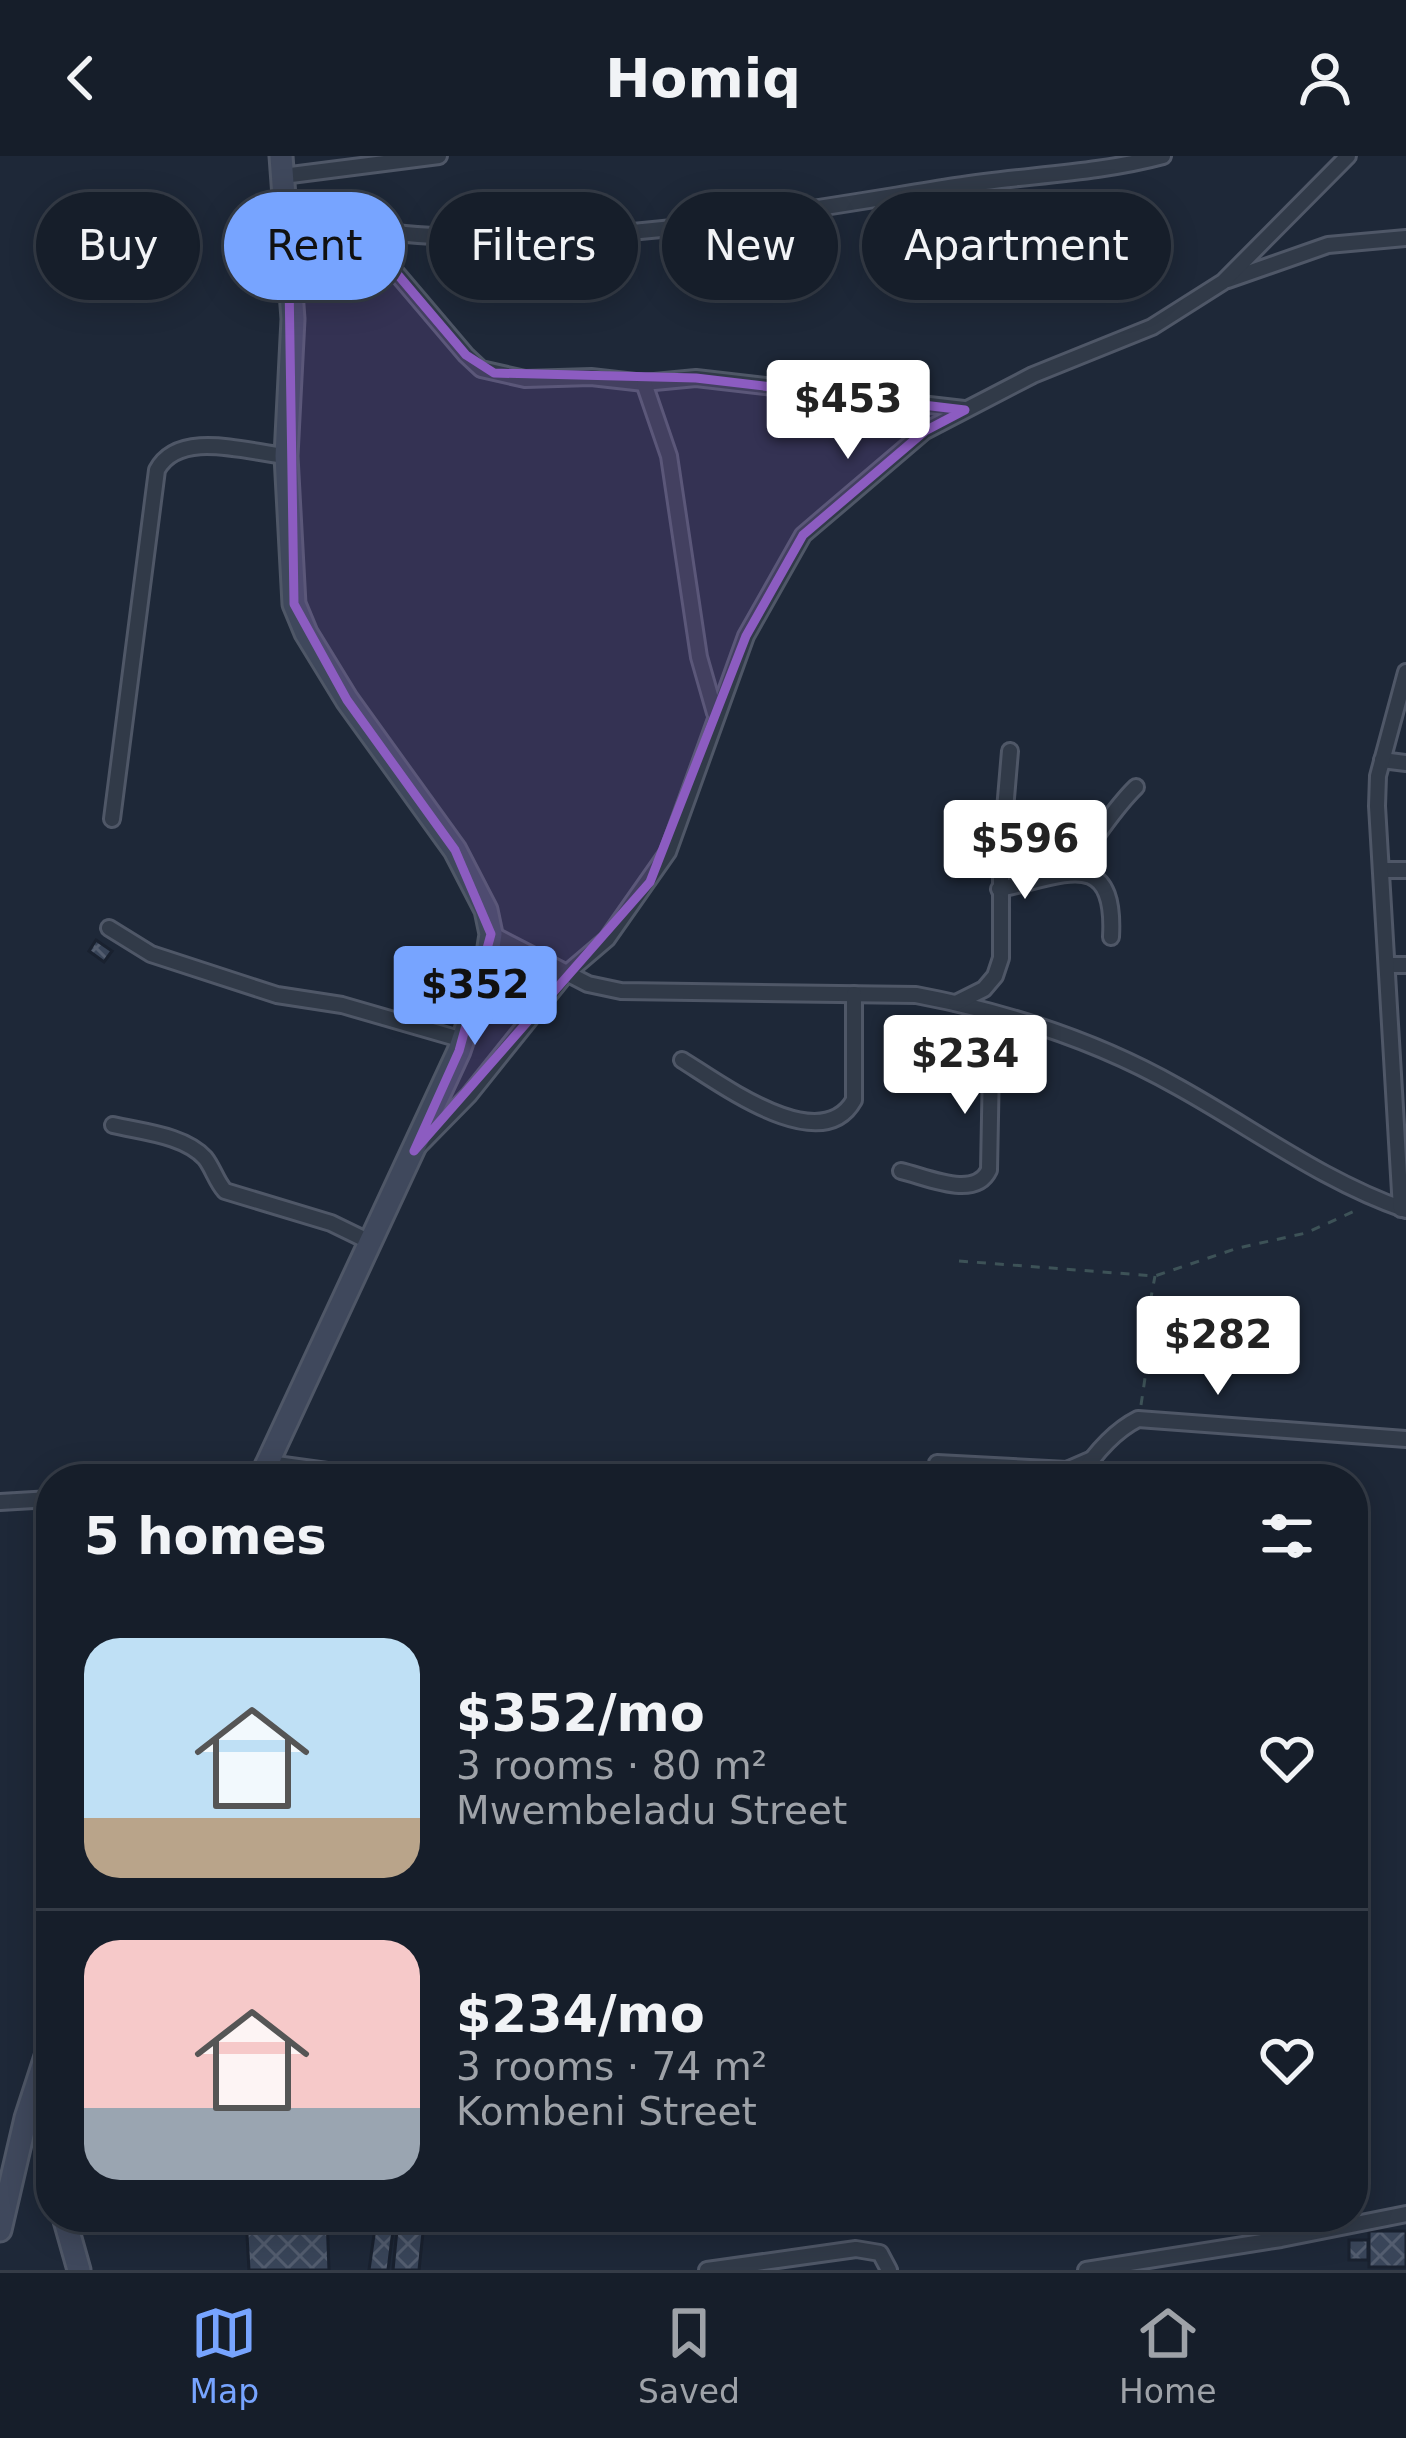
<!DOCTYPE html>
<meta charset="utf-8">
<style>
:root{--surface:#161e2a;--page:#1f2732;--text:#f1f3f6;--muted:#9ea2a8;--line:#353c47;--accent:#77a4ff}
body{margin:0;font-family:"DejaVu Sans",sans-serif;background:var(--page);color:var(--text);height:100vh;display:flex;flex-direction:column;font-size:45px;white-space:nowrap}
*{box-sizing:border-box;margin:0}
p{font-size:39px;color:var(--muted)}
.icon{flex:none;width:66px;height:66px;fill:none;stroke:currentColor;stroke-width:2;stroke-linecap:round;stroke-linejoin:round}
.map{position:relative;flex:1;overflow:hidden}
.drawer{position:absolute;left:36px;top:1308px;width:1332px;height:768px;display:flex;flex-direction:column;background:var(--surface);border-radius:48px;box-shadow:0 6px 30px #0003,0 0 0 3px var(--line)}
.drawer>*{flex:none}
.banner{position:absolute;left:36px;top:36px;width:1335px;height:108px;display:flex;gap:24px}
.price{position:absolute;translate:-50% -102px;padding:0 27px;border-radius:12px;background:#fff;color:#222;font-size:39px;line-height:78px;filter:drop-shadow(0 3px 6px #0008)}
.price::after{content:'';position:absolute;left:50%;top:72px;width:36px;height:27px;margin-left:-18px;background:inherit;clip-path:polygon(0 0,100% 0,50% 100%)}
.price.active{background:var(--accent);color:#111}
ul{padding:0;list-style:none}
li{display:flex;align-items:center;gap:36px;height:300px;padding:0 48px}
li+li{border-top:3px solid var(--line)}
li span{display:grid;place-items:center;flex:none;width:336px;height:240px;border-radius:36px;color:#555}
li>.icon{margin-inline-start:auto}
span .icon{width:144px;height:144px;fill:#fffc;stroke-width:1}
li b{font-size:51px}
h2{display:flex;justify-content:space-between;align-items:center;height:144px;padding:0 48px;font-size:51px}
.chip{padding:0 42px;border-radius:54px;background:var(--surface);box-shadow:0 6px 30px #0003,0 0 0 3px var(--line);font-size:42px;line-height:108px}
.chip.active{background:var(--accent);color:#111}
header{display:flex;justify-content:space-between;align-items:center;height:156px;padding:0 48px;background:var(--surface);font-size:54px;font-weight:700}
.tabs{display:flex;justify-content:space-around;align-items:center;height:168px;border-top:3px solid var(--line);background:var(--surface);font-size:33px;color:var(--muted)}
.tabs a{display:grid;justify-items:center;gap:6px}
.tabs .active{color:var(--accent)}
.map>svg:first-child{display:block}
.building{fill:url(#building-cross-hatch);stroke:#19212f;stroke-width:3}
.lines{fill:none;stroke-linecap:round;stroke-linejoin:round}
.street-casing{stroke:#4f5767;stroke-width:20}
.secondary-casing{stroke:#4f5767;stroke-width:27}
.path{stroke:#3d5257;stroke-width:3;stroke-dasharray:9 9;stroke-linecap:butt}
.street{stroke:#313a48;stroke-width:14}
.secondary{stroke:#3f485c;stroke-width:21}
.marked{fill:#8c5cc1;fill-opacity:0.2;stroke:#8c5cc1;stroke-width:9;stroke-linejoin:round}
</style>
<header><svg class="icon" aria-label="back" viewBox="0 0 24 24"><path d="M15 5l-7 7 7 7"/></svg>Homiq<svg class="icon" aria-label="person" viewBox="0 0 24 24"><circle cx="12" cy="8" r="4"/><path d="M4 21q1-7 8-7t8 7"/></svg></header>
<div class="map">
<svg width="1406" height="2114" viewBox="0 0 1406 2114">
<defs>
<pattern id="building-cross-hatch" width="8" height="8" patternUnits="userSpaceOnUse" patternTransform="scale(3)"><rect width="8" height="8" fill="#394559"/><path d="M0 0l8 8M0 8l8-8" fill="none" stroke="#535d6f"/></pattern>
</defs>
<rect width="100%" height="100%" fill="#1e2838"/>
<g class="building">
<path d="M96 784 112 795 104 806 89 795Z"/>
<path d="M246 2061H327L329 2114H249Z"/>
<path d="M1238 2061H1267L1269 2072 1240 2076Z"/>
<path d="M375 2072 393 2074 388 2114H369Z"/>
<path d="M397 2074 423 2076 419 2114H393Z"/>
<rect x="1369" y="2075" width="37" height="36"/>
<rect x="1349" y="2084" width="19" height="20"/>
</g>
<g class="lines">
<defs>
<g id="street">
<path d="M283 20 439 0"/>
<path d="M288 60C509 110 735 65 956 30 1024 19 1096 18 1163 0"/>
<path d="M359 73 466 199 481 213 525 223 591 221 644 227 696 222 964 253"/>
<path d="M1228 124 1328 89 1406 82"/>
<path d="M644 227 669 300 699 501 715 557"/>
<path d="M1382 604 1406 607"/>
<path d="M112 663 157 314C179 273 246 296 286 300"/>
<path d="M1381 714H1406"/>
<path d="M1066 716C1093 690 1109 657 1136 631"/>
<path d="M999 733C1061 721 1116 688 1111 781"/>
<path d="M109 772 151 798 277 839 342 849 463 884"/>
<path d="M491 778 588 828 621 835 916 839C1007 856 1097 885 1178 931 1254 973 1324 1026 1406 1054"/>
<path d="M1387 809H1406"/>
<path d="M956 847 984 833 995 820 1001 802V701L1010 595"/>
<path d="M682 904C721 928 821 1003 854 944V838"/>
<path d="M113 969C142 976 184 979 205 1002 213 1012 216 1025 225 1035L331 1067 370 1086"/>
<path d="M419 990 469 939 566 818 607 783 668 696 746 480 803 379 925 275 1033 219 1152 171 1223 126 1348 0"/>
<path d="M901 1015C927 1021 975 1044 989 1014L992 857"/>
<path d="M1401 1053 1377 650 1378 620 1406 516"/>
<path d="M269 1307 385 1323"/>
<path d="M937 1307 1067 1314 1090 1304"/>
<path d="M1078 1323C1093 1300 1114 1275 1138 1263L1406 1283"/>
<path d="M0 1346 51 1343"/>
<path d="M707 2114 856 2093 880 2097 889 2114"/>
<path d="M1086 2114 1281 2083 1406 2058"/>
</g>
<g id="secondary">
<path d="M260 1323 459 895 485 817 491 778 486 754 455 694 347 544 306 477 294 448 286 300 293 163 281 0"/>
<path d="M38 1932 51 2008"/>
<path d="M64 2061 79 2114"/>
<path d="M0 2074 26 1962 51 1885"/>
</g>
</defs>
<use href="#street" class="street-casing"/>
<use href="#secondary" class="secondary-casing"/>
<g class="path">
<path d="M959 1105 1155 1120 1238 1092 1306 1077 1359 1053"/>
<path d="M1141 1249 1148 1202 1139 1170 1150 1147 1155 1120"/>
</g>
<use href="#street" class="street"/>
<use href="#secondary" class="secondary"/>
</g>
<path class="marked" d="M288 60 359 73 466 199 494 217 696 222 965 254 925 275 803 379 746 480 650 726 414 995 459 895 491 778 455 694 347 544 294 448Z"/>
</svg>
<b class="price" style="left:848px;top:306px">$453</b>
<b class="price" style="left:1025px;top:746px">$596</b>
<b class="price active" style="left:475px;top:892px">$352</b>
<b class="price" style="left:965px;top:961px">$234</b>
<b class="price" style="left:1218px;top:1242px">$282</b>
<div class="banner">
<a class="chip">Buy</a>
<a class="chip active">Rent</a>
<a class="chip">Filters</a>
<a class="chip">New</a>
<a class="chip">Apartment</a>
</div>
<section class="drawer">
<h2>5 homes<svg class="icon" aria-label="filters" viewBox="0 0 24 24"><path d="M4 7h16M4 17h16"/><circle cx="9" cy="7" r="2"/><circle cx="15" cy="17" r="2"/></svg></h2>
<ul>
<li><span style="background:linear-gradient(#bfe0f5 75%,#b9a48a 0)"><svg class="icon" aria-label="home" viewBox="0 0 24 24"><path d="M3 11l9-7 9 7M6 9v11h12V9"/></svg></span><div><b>$352/mo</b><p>3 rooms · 80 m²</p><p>Mwembeladu Street</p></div><svg class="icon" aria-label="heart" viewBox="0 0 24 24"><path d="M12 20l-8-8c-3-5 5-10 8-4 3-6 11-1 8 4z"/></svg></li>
<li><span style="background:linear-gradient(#f6c9c9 70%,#9aa5b1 0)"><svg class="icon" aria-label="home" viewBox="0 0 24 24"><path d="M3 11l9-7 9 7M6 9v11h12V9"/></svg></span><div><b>$234/mo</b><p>3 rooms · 74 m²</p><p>Kombeni Street</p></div><svg class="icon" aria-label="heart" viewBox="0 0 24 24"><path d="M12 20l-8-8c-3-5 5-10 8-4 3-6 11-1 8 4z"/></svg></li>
</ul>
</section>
</div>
<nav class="tabs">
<a class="active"><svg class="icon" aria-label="map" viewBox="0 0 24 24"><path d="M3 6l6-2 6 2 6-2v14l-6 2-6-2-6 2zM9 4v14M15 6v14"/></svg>Map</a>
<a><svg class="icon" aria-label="saved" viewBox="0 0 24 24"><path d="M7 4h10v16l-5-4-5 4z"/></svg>Saved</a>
<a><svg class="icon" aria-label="home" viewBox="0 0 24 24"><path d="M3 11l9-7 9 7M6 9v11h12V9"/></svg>Home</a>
</nav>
